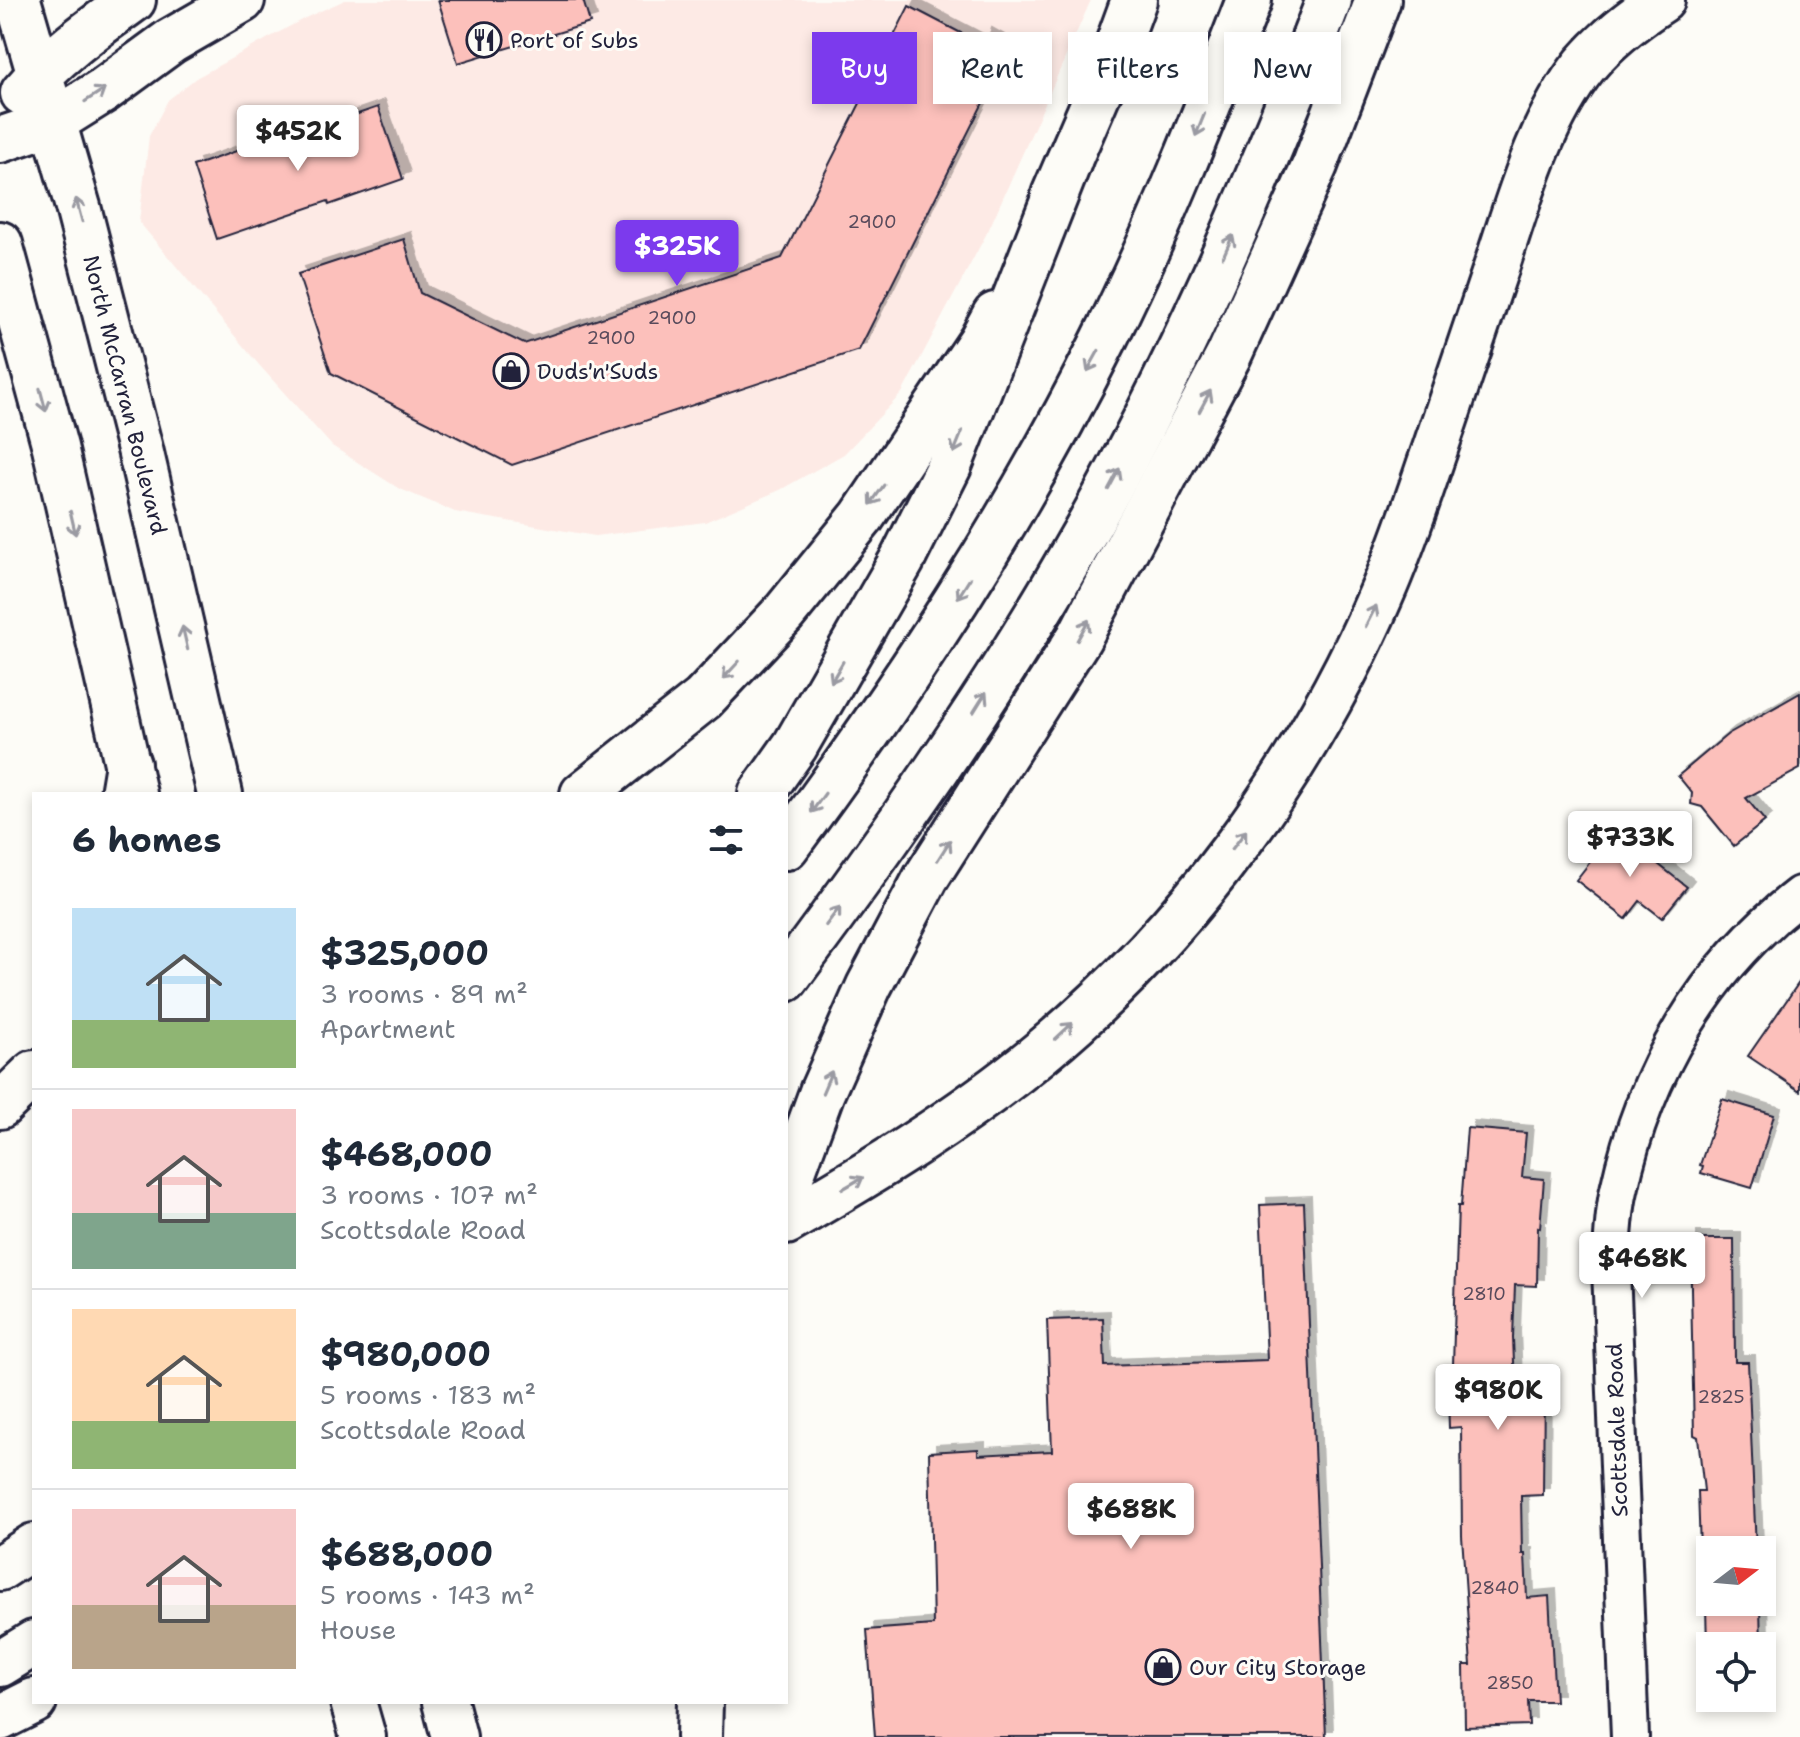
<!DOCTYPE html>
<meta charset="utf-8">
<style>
:root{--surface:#fff;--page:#f2f2f3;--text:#1f2937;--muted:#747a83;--line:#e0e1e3;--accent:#7c3aed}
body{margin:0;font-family:"Shantell Sans",sans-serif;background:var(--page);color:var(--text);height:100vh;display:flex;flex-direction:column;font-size:30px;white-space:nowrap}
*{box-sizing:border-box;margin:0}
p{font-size:26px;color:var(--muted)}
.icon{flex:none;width:44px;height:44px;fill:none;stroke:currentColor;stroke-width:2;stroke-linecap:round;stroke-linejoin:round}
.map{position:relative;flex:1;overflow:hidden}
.sheet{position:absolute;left:32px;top:792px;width:756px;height:912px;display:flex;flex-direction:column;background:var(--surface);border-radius:0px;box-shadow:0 4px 12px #0003}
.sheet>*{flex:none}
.top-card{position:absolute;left:812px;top:32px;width:760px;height:72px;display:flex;gap:16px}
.needle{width:52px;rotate:74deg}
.fabs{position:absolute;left:1696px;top:1536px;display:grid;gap:16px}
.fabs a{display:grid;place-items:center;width:80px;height:80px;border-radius:0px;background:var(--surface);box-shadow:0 4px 12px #0003;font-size:40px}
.price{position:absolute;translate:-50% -68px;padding:0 18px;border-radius:8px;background:#fff;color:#222;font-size:26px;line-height:52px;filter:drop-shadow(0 2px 4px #0008)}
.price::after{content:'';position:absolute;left:50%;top:48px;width:24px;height:18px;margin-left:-12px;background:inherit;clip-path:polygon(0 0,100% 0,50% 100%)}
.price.on{background:var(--accent);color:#fff}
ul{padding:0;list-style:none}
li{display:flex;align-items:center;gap:24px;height:200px;padding:0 40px}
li+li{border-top:2px solid var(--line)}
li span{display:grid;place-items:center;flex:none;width:224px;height:160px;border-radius:0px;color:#555}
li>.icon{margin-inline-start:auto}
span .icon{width:96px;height:96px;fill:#fffc;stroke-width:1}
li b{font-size:34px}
h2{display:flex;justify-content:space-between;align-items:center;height:96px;padding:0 40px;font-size:34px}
.pill{padding:0 28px;border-radius:0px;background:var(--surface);box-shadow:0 4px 12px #0003;font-size:28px;line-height:72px}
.pill.on{background:var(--accent);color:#fff}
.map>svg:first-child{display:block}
.built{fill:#fdeae5}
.building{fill:#fcc0bb;stroke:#22223b;stroke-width:2;filter:url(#shadow)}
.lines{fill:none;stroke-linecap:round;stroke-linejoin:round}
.minor-casing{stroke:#22223b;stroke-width:42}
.primary-casing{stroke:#22223b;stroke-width:50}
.motorway-casing{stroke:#22223b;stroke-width:50}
.minor{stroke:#fdfcf7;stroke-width:36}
.primary{stroke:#fdfcf7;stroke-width:44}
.motorway{stroke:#fdfcf7;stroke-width:44}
.oneway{stroke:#9a9aa2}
.labels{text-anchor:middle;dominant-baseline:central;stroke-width:6;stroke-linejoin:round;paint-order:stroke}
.number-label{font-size:18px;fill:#584a5b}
.poi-label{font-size:22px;fill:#22223b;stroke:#fdfcf7;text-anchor:start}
.street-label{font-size:22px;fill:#22223b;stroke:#fdfcf7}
</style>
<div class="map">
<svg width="1800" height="1737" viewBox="0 0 1800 1737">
<defs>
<filter id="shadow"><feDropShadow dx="7" dy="-7" stdDeviation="0" flood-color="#0004"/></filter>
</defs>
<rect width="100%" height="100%" fill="#fdfcf7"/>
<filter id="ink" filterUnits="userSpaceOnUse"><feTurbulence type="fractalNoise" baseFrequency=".0125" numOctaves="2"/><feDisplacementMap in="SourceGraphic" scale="16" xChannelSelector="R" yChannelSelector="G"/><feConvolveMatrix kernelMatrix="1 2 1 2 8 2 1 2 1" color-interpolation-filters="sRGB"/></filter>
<g filter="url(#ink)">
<path class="built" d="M345 0H1091L989 229 902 393 844 454 780 490 705 522 595 536 455 512 398 488 332 446 260 366 139 222 149 136 168 100 196 78 305 18Z"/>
<g class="building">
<path d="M438 0H583L590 23 458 63Z"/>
<path d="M909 6 982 44 985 35 1010 49 859 350 512 465 331 373 298 274 404 239 420 293 524 344 782 258Z"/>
<path d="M378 107 403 179 329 205 328 201 217 239 193 166 295 131 297 135Z"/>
<path d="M1800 693V769L1746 798 1765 821 1734 846 1702 807 1691 804 1692 793 1678 776 1728 734Z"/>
<path d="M1615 830 1687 887 1662 918 1640 901 1626 919 1576 880Z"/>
<path d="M1800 981V1091L1748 1056Z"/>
<path d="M1722 1099 1774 1115 1752 1188 1701 1173 1703 1166 1700 1165Z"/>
<path d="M1467 1128 1526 1133 1522 1177 1544 1179 1540 1228 1538 1227 1537 1286 1515 1285 1513 1338 1515 1385H1544L1543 1495 1521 1496 1522 1554H1525L1527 1598 1549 1596 1555 1701H1528L1529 1725 1465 1727 1464 1665H1471L1462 1536 1461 1427 1449 1428 1447 1365H1453L1458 1206H1461Z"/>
<path d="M1304 1203 1326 1737H875L867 1630 933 1625 929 1452 978 1449V1455L1052 1451 1047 1320 1103 1318 1105 1366 1267 1360 1260 1205Z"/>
<path d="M1690 1239H1734L1735 1362H1748L1756 1550H1700L1698 1491H1704L1698 1437 1694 1435Z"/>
<path d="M1760 1606 1761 1646H1707L1706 1607Z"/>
</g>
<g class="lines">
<defs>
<path id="minor" d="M1630 1737 1611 1269C1613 1243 1613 1215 1619 1190 1644 1073 1705 968 1800 895"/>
<g id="primary">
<path d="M18 0 78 207 140 449 220 794"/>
<path d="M23 93C54 56 94 28 133 0"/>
<path d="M0 140 53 122 104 90 171 41 242 0"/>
<path d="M1054 195 1111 63 1134 0"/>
<path d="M0 244 55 447 134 794"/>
<path d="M583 794 703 699 784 613 862 517 981 341 995 315"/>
<path d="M353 1702 363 1737"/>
<path d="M445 1702 454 1737"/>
</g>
<g id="motorway">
<path d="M123 794 128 764"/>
<path d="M761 794 795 746 902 560 949 466 1069 161"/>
<path d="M786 847C905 686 1015 519 1104 340 1159 230 1205 115 1249 0"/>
<path d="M786 979C888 842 988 702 1073 553 1175 376 1256 190 1329 0"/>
<path d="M0 1106 34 1073"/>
<path d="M786 1190 822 1092 869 986 926 878 1079 638 1229 355 1315 165 1378 0"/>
<path d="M786 1222C874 1171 960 1119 1039 1054 1187 932 1305 771 1381 595 1402 548 1418 498 1435 449 1455 390 1475 331 1495 271 1518 202 1539 123 1585 65 1607 39 1634 18 1662 0"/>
<path d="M0 1568 34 1546"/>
<path d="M0 1664 34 1643"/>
<path d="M0 1718 34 1701"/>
<path d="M699 1737 700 1702"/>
</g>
</defs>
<use href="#minor" class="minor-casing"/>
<use href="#primary" class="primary-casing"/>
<use href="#motorway" class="motorway-casing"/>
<use href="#minor" class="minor"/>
<use href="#primary" class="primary"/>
<use href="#motorway" class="motorway"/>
</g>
<defs><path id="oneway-shaft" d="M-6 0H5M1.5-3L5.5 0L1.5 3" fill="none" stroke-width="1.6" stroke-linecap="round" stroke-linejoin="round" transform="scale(2)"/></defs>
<g class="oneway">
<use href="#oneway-shaft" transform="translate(95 95) rotate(-33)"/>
<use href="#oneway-shaft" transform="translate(1200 125) rotate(112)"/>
<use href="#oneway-shaft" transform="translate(79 210) rotate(-105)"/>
<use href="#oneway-shaft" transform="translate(1228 246) rotate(-66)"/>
<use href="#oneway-shaft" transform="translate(1093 361) rotate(119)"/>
<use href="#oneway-shaft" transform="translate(43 400) rotate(75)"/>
<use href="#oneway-shaft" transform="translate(1205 401) rotate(-62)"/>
<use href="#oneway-shaft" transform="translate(958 442) rotate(112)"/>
<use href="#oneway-shaft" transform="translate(1114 479) rotate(-62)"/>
<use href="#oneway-shaft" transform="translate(877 495) rotate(125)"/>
<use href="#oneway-shaft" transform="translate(73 523) rotate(77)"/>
<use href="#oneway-shaft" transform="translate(964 588) rotate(122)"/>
<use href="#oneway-shaft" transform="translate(1371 616) rotate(-63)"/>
<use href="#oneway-shaft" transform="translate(1083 630) rotate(-61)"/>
<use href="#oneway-shaft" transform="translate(185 638) rotate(-103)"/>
<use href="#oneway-shaft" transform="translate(731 670) rotate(133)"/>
<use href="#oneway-shaft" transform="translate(837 672) rotate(120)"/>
<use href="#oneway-shaft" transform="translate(980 702) rotate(-58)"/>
<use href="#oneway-shaft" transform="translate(818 803) rotate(126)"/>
<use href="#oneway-shaft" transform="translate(1239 840) rotate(-53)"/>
<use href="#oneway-shaft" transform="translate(944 850) rotate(-58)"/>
<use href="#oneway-shaft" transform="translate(833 916) rotate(-53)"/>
<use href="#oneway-shaft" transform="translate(1064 1031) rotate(-43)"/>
<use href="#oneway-shaft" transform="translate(827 1082) rotate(-67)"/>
<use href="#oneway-shaft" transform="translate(853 1183) rotate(-30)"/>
</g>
</g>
<defs>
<symbol id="restaurant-ring" viewBox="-11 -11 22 22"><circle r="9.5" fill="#fdfcf7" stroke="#22223b" stroke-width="1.5"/><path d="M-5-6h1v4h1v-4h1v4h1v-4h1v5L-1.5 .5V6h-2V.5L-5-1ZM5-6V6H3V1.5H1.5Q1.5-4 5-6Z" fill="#22223b"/></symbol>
<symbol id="shop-ring" viewBox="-11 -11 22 22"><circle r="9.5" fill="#fdfcf7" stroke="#22223b" stroke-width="1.5"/><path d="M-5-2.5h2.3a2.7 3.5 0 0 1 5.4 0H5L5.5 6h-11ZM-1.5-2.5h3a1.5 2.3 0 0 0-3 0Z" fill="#22223b"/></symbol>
</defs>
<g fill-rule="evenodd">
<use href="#restaurant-ring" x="464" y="20" width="40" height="40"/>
<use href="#shop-ring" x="491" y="351" width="40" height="40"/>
<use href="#shop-ring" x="1143" y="1647" width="40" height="40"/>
</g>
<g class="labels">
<g class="number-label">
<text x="872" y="222">2900</text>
<text x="672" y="318">2900</text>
<text x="611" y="338">2900</text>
<text x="1484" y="1294">2810</text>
<text x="1721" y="1397">2825</text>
<text x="1495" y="1588">2840</text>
<text x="1510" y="1683">2850</text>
</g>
<g class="poi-label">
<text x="510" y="40">Port of Subs</text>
<text x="537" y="371">Duds'n'Suds</text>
<text x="1189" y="1667">Our City Storage</text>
</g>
<g class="street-label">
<text transform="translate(125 395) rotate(76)">North McCarran Boulevard</text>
<text transform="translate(1617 1430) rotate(-92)">Scottsdale Road</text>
</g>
</g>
</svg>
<div class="fabs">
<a><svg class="needle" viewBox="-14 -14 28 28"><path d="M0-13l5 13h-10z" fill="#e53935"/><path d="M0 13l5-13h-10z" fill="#747a83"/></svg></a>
<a><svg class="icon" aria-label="locate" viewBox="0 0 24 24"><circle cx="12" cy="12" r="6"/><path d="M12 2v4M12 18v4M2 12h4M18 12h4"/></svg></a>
</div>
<b class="price" style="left:298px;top:173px">$452K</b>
<b class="price on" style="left:677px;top:288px">$325K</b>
<b class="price" style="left:1630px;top:879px">$733K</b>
<b class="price" style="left:1642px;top:1300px">$468K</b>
<b class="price" style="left:1498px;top:1432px">$980K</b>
<b class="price" style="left:1131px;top:1551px">$688K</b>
<div class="top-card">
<a class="pill on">Buy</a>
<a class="pill">Rent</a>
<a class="pill">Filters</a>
<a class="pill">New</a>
</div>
<section class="sheet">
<h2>6 homes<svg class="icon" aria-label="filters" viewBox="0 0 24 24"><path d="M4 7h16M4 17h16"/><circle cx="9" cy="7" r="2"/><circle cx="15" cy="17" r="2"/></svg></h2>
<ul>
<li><span style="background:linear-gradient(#bfe0f5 70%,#8fb573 0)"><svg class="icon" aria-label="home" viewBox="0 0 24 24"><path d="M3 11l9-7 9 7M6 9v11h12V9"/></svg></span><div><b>$325,000</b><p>3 rooms · 89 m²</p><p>Apartment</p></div></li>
<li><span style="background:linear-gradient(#f6c9c9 65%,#7fa58c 0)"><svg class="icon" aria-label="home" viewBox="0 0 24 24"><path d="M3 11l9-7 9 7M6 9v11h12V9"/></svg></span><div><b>$468,000</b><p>3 rooms · 107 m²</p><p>Scottsdale Road</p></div></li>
<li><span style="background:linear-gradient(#ffd9b3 70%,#8fb573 0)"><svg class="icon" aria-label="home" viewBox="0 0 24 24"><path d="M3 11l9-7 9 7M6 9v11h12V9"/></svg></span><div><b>$980,000</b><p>5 rooms · 183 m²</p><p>Scottsdale Road</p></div></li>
<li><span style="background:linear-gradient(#f6c9c9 60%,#b9a48a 0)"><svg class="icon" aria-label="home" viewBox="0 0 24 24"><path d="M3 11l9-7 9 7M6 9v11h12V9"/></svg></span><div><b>$688,000</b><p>5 rooms · 143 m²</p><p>House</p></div></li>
</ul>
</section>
</div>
